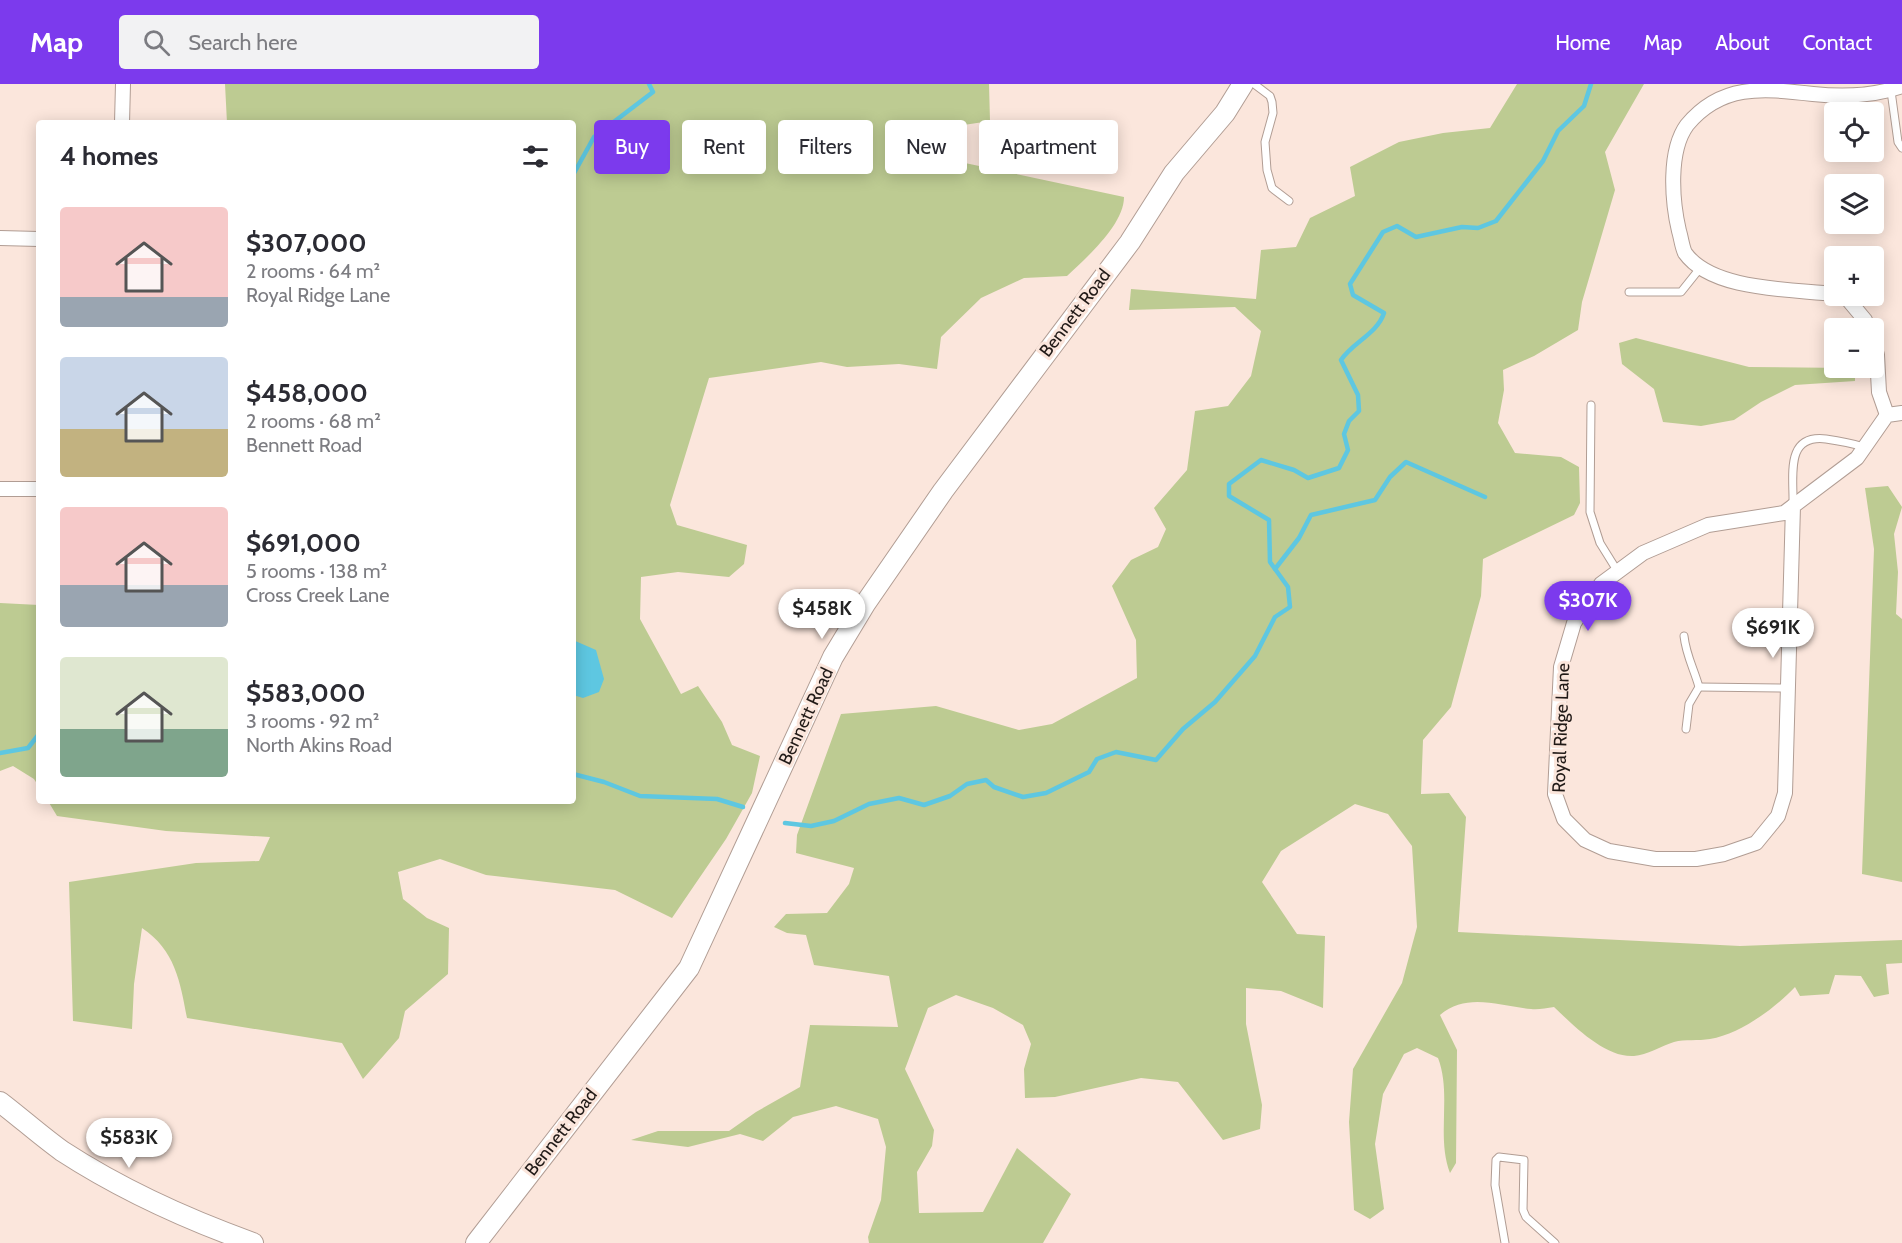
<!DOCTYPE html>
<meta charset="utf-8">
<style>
:root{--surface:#fff;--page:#f2f2f3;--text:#2b2b33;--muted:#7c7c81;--accent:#7c3aed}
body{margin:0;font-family:Cabin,sans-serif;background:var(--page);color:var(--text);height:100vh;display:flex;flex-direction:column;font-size:22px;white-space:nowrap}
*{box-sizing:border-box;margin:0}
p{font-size:20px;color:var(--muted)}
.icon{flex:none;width:33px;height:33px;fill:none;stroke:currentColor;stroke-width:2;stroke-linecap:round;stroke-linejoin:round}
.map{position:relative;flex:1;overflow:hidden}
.side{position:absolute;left:36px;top:36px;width:540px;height:684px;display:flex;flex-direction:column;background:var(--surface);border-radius:6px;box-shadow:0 3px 15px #0003}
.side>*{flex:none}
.banner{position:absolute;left:594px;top:36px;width:570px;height:54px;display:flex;gap:12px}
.buttons{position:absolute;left:1824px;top:18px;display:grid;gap:12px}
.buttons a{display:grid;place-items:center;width:60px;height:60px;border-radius:6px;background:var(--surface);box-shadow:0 3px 15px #0003;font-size:30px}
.price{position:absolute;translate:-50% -51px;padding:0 14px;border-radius:21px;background:#fff;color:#222;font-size:20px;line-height:39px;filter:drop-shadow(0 2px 3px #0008)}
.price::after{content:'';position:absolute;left:50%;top:36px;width:18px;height:14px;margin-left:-9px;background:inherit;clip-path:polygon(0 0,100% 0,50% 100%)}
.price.current{background:var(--accent);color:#fff}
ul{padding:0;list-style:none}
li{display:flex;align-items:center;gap:18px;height:150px;padding:0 24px}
li span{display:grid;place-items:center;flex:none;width:168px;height:120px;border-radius:6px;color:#555}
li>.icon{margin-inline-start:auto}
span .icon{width:72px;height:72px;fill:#fffc;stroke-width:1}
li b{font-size:26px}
h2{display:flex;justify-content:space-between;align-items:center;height:72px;padding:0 24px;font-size:26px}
.chip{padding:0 21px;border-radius:6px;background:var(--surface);box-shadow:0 3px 15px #0003;font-size:21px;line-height:54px}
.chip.current{background:var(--accent);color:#fff}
header{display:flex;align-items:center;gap:36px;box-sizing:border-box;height:84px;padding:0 30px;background:var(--accent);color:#fff}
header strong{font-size:28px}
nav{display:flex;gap:33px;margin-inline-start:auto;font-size:21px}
.search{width:420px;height:54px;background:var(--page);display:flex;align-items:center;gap:15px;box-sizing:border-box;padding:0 21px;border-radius:6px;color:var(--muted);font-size:22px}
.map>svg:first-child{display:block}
.green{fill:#bdcb92}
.water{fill:#5ec7e1}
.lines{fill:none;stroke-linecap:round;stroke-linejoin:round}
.stream{stroke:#5ec7e1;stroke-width:4.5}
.lane-casing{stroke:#b19d94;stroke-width:9}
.street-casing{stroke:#b19d94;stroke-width:16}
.secondary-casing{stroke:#b19d94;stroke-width:22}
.lane{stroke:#fff;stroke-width:7}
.street{stroke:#fff;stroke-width:14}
.secondary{stroke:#fff;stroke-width:20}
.labels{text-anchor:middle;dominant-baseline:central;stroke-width:6;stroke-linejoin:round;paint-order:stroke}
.street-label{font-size:18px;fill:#211a17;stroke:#fbe6dc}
</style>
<header>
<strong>Map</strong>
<div class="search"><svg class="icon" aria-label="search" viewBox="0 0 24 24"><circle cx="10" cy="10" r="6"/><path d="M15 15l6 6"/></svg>Search here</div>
<nav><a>Home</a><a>Map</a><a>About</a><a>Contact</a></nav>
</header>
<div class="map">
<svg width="1902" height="1159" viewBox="0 0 1902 1159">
<rect width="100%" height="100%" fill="#fbe6dc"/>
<g class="green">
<path d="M225 0H989L990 37 931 46 932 72 1124 113C1124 141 1086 174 1067 192L1024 194 981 214 941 253 937 285 899 280 847 283 821 278 709 294 670 421 677 441 747 461 744 480 729 493 678 488 641 493 640 535 681 610 698 602 722 638 732 661 760 672 752 709 726 755 672 834 615 806 486 791 440 775 398 788 403 815 427 834 449 844 448 890 405 927 399 954 363 995 342 959 187 934C180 897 175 866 142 844L134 900 132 945 73 937 69 798 196 779 259 777 270 753 166 747 57 732 48 717H573V39H227Z"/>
<path d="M1517 0H1644L1605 68 1615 106 1582 218 1578 246 1534 272 1503 286 1504 306 1498 339 1515 369 1561 373 1579 383 1580 419 1574 431 1483 475 1481 512 1451 623 1423 656 1421 710 1449 709 1466 733 1458 848 1740 862 1902 856V879L1886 880 1889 910 1874 913 1861 892 1835 891 1829 910 1800 912 1795 903C1774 925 1740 950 1710 955 1698 957 1685 955 1674 958 1661 962 1647 971 1634 972 1605 974 1573 941 1554 923 1546 924 1538 926 1531 925 1499 922 1467 908 1440 931L1457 966 1456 1079 1450 1089C1436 1053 1452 1010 1438 974L1417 964 1404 970 1383 1010 1375 1060 1384 1125 1370 1135 1354 1126 1349 1038 1353 985 1402 899 1417 843 1412 762 1388 730 1355 720 1281 767 1262 798 1297 850 1325 852 1323 924 1281 907 1246 904V940L1262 1021 1260 1045 1223 1056 1178 998 1141 994 1055 1013 1025 1014 1024 985 1031 960 1023 941 993 924 956 911 928 924 905 985 934 1046 932 1062 917 1088 919 1129 983 1128 1017 1064 1071 1110 1043 1159H869L868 1153 881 1116 886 1063 878 1035 836 1022 793 1033 763 1057 740 1050 688 1063 631 1056 658 1047H729L756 1028 800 1003 810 941 898 943 889 892 814 881 806 851 787 849 774 843 786 830 827 829 849 800 854 784 796 769 797 751 841 630 936 622 1019 646 1052 640 1137 594 1136 556 1112 502 1131 476 1158 463 1166 445 1154 424 1187 386 1195 327 1228 322 1251 292 1261 247 1235 223 1129 226 1131 205 1256 215 1261 166 1296 163 1310 134 1355 112 1350 83 1399 58 1443 49 1490 44Z"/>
<path d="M1636 254 1749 283 1848 284 1855 289V297L1795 301 1761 318 1734 336 1701 342 1663 338 1654 305 1622 280 1619 259Z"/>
<path d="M1888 402 1902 423 1894 450 1898 488 1896 530 1902 535V798L1862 790 1874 465 1865 404Z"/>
<path d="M0 519 39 521V703L34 695 13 682 0 687Z"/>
</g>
<path class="water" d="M573 556 596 566 604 595 599 608 583 614 573 611Z"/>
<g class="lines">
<g class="stream">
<path d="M573 91 594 53 653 8 649 0"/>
<path d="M1275 485 1299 454 1311 431 1375 416 1390 393 1406 378 1485 413"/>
<path d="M0 669 28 664 39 650"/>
<path d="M573 690 604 698 640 712 717 715 743 723"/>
<path d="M785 739 811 742 834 737 869 720 899 714 924 721 950 712 967 700 986 696 994 703 1023 713 1046 709 1089 688 1097 675 1116 668 1156 676 1183 645 1215 618 1255 572 1275 533 1290 523 1288 503 1270 478 1269 436 1229 412V400L1261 376 1294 386 1308 394 1339 384 1348 366 1344 350 1349 337 1359 327 1358 311 1341 276C1353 258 1377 250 1384 229L1353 211 1350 200 1383 148 1397 142 1416 153 1462 143 1478 144 1496 137 1543 77 1558 47 1584 22 1591 0"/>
</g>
<defs>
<g id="lane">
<path d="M1254 0 1270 12 1272 18 1273 29 1265 58 1267 86 1272 104 1289 117"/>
<path d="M1891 7 1898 58 1902 64"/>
<path d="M1629 208H1681L1701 183"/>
<path d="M1591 321 1590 428 1600 459 1618 488"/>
<path d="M1793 422C1794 393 1784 350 1826 355 1840 357 1851 359 1864 363"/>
<path d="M1684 552C1686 571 1694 585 1699 603L1689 620 1686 645"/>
<path d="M1699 603 1788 604"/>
<path d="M1505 1159 1495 1101 1496 1076 1499 1073 1524 1076 1523 1126 1526 1133 1555 1159"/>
</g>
<g id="street">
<path d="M122 39 123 0"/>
<path d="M0 154 39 155"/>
<path d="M1834 210C1792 205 1712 207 1685 169 1682 163 1681 153 1679 147 1672 117 1668 67 1687 41 1721 0 1761 4 1813 10 1842 13 1875 12 1902 2"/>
<path d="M1845 212 1865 236 1868 244"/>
<path d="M1874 261 1877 271 1879 308 1887 331"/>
<path d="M0 405H39"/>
<path d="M1793 422 1785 709 1778 732 1756 759 1724 770 1696 775H1655L1609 767 1585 756 1564 735 1555 710 1561 583 1574 539 1601 500 1643 469 1708 441 1784 429 1857 374 1887 331 1902 329"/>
</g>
<g id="secondary">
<path d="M0 1018C21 1034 41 1052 62 1067 122 1106 186 1135 253 1159"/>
<path d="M476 1159 689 884 833 573 865 520 943 407 1130 158 1174 89 1225 29 1243 0"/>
</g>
</defs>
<use href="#lane" class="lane-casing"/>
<use href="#street" class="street-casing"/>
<use href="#secondary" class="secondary-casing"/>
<use href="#lane" class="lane"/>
<use href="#street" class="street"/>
<use href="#secondary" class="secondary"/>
</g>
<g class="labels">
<g class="street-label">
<text transform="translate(1075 229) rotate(-53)">Bennett Road</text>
<text transform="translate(806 632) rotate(-65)">Bennett Road</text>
<text transform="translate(1561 644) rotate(-88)">Royal Ridge Lane</text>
<text transform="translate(561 1048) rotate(-52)">Bennett Road</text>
</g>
</g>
</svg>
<div class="buttons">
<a><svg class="icon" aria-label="locate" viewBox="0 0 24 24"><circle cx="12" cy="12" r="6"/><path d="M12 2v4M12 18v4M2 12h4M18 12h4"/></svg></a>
<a><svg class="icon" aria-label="layers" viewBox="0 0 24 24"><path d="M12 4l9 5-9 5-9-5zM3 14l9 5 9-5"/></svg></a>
<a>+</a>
<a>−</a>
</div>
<b class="price current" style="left:1588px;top:548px">$307K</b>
<b class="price" style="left:822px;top:556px">$458K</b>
<b class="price" style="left:1773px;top:575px">$691K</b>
<b class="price" style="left:129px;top:1085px">$583K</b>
<div class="banner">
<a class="chip current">Buy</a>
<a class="chip">Rent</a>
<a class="chip">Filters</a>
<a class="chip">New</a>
<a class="chip">Apartment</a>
</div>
<section class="side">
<h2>4 homes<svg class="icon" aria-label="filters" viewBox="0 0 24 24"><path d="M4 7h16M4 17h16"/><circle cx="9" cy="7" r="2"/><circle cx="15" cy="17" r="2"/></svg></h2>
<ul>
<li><span style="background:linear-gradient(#f6c9c9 75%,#9aa5b1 0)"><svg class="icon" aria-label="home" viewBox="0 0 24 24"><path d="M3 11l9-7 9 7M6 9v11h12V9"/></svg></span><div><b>$307,000</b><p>2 rooms · 64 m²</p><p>Royal Ridge Lane</p></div></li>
<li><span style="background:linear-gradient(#c9d6e8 60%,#c2b280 0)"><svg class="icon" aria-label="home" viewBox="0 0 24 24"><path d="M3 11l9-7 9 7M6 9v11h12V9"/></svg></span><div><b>$458,000</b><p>2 rooms · 68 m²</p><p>Bennett Road</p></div></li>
<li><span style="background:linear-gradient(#f6c9c9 65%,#9aa5b1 0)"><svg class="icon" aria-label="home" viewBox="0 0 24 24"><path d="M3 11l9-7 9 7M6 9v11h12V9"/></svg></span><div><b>$691,000</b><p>5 rooms · 138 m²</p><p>Cross Creek Lane</p></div></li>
<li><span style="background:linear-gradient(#dfe7d0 60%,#7fa58c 0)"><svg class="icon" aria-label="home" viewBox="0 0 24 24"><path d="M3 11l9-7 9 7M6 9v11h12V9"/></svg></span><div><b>$583,000</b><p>3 rooms · 92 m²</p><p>North Akins Road</p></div></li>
</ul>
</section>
</div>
